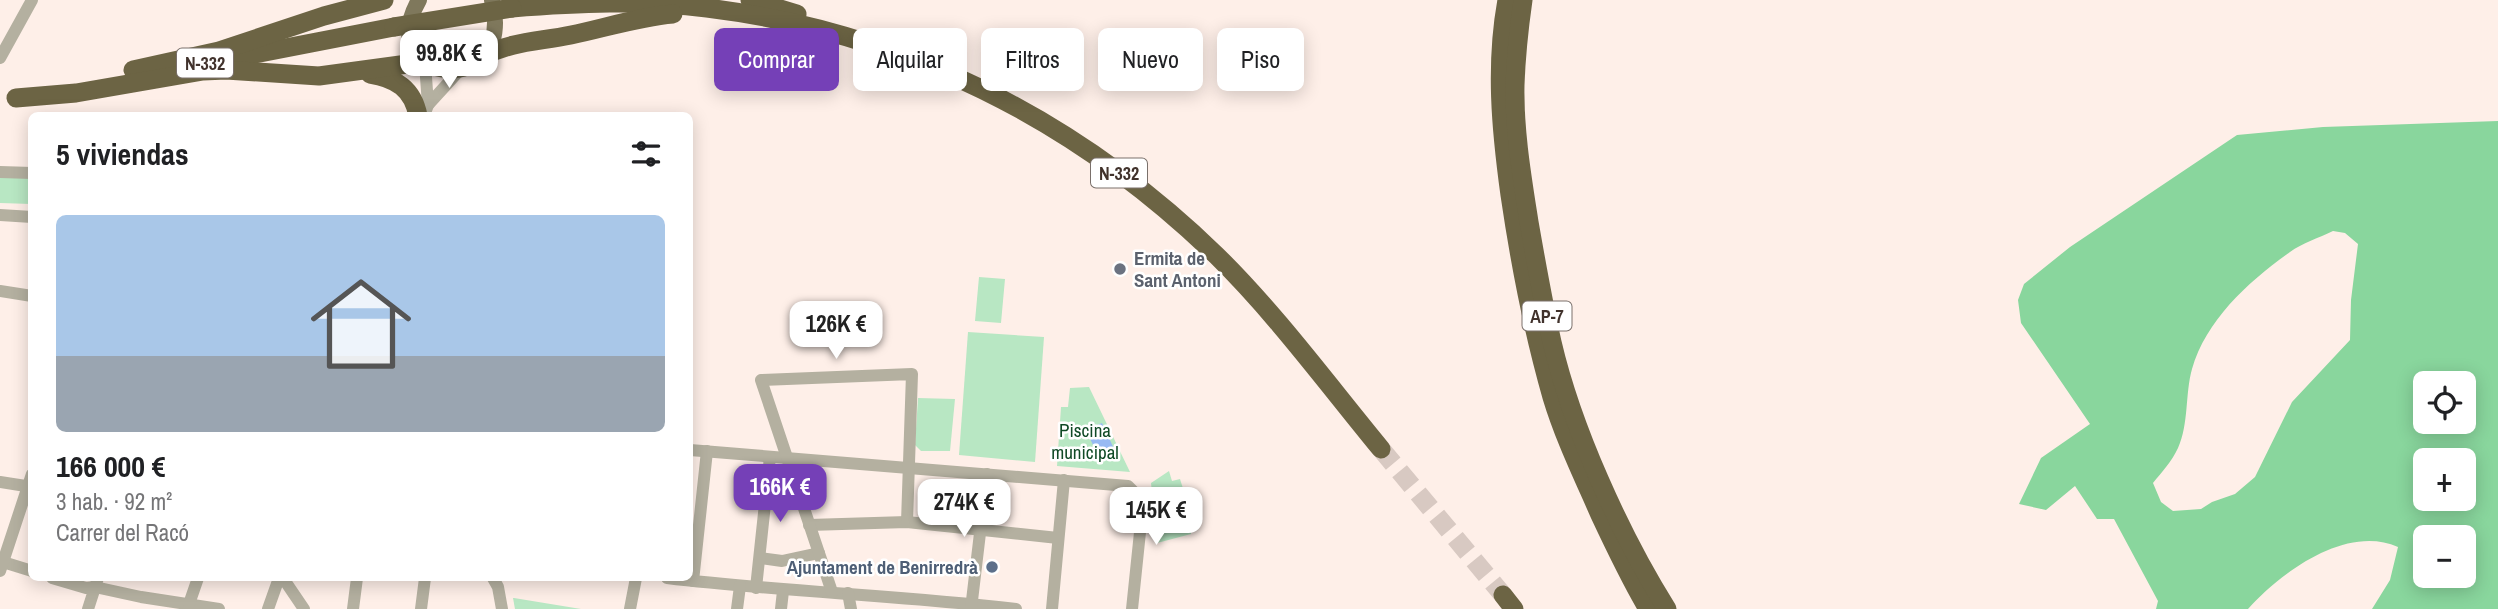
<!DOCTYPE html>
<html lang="es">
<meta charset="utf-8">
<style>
:root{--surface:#fff;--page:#f2f2f2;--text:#202124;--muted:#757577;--accent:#7540b7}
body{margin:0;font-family:"Archivo Narrow",sans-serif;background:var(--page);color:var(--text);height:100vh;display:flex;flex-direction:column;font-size:26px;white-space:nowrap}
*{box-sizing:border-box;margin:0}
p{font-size:23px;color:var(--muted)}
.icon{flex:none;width:38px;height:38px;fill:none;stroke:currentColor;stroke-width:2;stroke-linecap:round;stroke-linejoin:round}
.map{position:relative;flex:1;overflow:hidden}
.panel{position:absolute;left:28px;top:112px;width:665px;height:469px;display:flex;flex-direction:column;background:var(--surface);border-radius:10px;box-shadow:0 4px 18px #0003}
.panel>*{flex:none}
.top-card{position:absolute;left:714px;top:28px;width:665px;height:63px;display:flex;gap:14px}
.tools{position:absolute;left:2413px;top:371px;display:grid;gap:14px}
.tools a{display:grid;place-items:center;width:63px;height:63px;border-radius:10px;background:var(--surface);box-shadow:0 4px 18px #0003;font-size:35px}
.price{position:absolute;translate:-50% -60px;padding:0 16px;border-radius:14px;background:#fff;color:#222;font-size:23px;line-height:46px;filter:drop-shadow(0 2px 4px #0008)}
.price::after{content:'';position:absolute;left:50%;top:42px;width:21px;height:16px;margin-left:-10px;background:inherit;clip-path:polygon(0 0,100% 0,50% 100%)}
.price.active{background:var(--accent);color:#fff}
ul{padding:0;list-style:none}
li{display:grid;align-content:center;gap:14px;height:371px;padding:0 28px}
li span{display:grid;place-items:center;height:217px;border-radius:10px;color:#555}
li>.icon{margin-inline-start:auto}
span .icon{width:126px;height:126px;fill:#fffc;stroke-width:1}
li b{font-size:30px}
h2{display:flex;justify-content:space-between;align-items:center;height:84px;padding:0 28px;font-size:30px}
.chip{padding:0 24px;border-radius:10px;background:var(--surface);box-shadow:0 4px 18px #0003;font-size:24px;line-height:63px}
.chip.active{background:var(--accent);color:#fff}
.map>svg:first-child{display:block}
.green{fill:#b8e7c3}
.forest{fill:#89d69d;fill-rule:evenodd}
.water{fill:#98baf3}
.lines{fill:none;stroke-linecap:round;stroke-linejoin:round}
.highway-tunnel{stroke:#d8c9c2;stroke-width:19;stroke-dasharray:19 10;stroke-linecap:butt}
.minor{stroke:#b4b0a0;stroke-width:12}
.major{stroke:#7f785c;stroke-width:16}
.highway{stroke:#6c6444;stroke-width:19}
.highway-bridge{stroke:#6c6444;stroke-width:19}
.worship-dot{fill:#6b7280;stroke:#fff;stroke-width:2.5}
.service-dot{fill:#5c6f8a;stroke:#fff;stroke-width:2.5}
.labels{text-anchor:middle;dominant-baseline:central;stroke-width:5;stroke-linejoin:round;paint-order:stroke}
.shield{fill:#fff;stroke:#7a706b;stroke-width:2}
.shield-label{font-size:18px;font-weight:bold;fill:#41322c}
.worship-label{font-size:19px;font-weight:bold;fill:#5b616d;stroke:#fff;text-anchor:start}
.park-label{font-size:19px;fill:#104a26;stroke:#fff}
.service-label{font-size:19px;font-weight:bold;fill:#4e5e75;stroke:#fff;text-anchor:end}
</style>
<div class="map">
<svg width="2498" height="609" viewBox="0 0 2498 609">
<rect width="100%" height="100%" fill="#feefe8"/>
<g class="green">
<path d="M0 176 31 177V204L0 203Z"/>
<path d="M979 277 1005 279 1001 323 975 321Z"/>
<path d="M968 332 1044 337 1035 462 959 455Z"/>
<path d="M1089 387 1130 472 1057 466 1061 407H1068L1070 388Z"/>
<path d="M918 398 955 399 950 451H921L915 445Z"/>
<path d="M1169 471 1172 481 1180 479 1194 523 1191 525V534L1157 543 1151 483Z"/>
<path d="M513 598H514L581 609H515Z"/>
</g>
<path class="forest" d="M2498 121V609H2372L2390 580 2398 547C2347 524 2281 572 2248 609H2156L2158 601 2114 519H2097L2075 486 2046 510 2019 504 2041 458 2090 424 2021 323 2018 300 2024 284 2070 247 2237 135 2323 127ZM2333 231 2345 233 2358 244 2351 300 2350 340 2292 402 2255 477 2235 494 2212 502 2201 509 2173 511 2161 502 2153 483C2162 472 2172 461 2178 448 2189 424 2185 394 2192 369 2206 320 2249 281 2290 252 2302 243 2319 238 2333 231ZM2426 383H2464V422H2426ZM2426 460H2464V499H2426ZM2426 537H2464V576H2426Z"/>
<path class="water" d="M1102 423 1116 453 1100 460 1086 430Z"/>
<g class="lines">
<path class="highway-tunnel" d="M1381 449 1503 595"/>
<g class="minor">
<path d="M0 58 32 0"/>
<path d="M428 105 459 71"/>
<path d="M424 116 428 105 425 63"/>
<path d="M0 172 32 173"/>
<path d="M0 215 32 217"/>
<path d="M0 291 32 296"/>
<path d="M690 450 1128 486 1139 497 1142 513 1132 609"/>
<path d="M0 482 32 487"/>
<path d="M809 525 907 522 1058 538"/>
<path d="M760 558 782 561 819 553"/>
<path d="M3 562 32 571"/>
<path d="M0 571 32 474"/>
<path d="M52 578 86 588 95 587 141 597 219 609"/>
<path d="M283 578 304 609"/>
<path d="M493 578 498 587 502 609"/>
<path d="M667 578C783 592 900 595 1016 609"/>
<path d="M693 581 707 451"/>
<path d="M756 588 770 457"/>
<path d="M832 592 761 380 912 374 907 522"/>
<path d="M848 593 851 609"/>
<path d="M189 604 198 578"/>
<path d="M88 609 98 578"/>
<path d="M268 609 279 578"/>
<path d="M353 609 357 578"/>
<path d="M421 609 425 578"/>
<path d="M630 609 636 578"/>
<path d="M737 609 740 586"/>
<path d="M781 609 783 591"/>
<path d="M971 609 987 474"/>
<path d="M1052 609 1064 480"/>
</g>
<path class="major" d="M419 0C371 84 517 103 492 0"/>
<g class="highway">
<path d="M750 0 797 14"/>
<path d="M1507 0C1495 65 1501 130 1510 195 1520 263 1533 331 1552 397 1564 437 1583 476 1600 515 1615 547 1630 579 1648 609"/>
<path d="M1523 0C1519 28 1516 56 1515 85 1514 130 1522 177 1529 222 1536 262 1543 302 1552 342 1572 428 1620 534 1667 609"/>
<path d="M512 8C577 3 642 0 707 8 903 32 1076 119 1217 256 1276 314 1329 386 1381 449"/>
<path d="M481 57C513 41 537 42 571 35 605 28 638 17 673 14"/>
<path d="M213 62 394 27"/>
<path d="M133 70 219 51 324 16 384 0"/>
<path d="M370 74C396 78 413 89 418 116"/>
<path d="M16 98 76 93 203 71 226 70 319 76 415 63 421 59"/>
<path d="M1503 595 1514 609"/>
</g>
<path class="highway-bridge" d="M394 27 512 8"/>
</g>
<circle class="worship-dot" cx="1120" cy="269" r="7"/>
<circle class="service-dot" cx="992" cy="567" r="7"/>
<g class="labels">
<g class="shield">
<rect x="177" y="48.5" width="56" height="29" rx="5"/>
<rect x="1091" y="158.5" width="56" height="29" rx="5"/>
<rect x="1522.5" y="301.5" width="49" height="29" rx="5"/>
</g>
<g class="shield-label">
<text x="205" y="63">N-332</text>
<text x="1119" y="173">N-332</text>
<text x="1547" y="316">AP-7</text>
</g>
<g class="worship-label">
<text x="1134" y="258">Ermita de<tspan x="1134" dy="22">Sant Antoni</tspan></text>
</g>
<g class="park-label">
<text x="1085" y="430">Piscina<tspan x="1085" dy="22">municipal</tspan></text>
</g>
<g class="service-label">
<text x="978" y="567">Ajuntament de Benirredrà</text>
</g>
</g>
</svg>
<div class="tools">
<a><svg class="icon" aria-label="locate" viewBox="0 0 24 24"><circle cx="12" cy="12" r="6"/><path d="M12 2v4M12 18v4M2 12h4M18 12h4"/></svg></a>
<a>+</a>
<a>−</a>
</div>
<b class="price" style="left:449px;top:90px">99.8K €</b>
<b class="price" style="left:836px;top:361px">126K €</b>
<b class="price active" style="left:780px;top:524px">166K €</b>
<b class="price" style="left:964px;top:539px">274K €</b>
<b class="price" style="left:1156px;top:547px">145K €</b>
<div class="top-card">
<a class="chip active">Comprar</a>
<a class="chip">Alquilar</a>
<a class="chip">Filtros</a>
<a class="chip">Nuevo</a>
<a class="chip">Piso</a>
</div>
<section class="panel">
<h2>5 viviendas<svg class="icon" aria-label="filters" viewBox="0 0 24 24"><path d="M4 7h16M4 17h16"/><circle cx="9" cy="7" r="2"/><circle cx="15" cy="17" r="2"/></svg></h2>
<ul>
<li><span style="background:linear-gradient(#a9c7e8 65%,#9aa5b1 0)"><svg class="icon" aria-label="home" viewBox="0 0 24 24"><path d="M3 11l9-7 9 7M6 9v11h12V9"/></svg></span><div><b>166 000 €</b><p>3 hab. · 92 m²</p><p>Carrer del Racó</p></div></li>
</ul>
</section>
</div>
